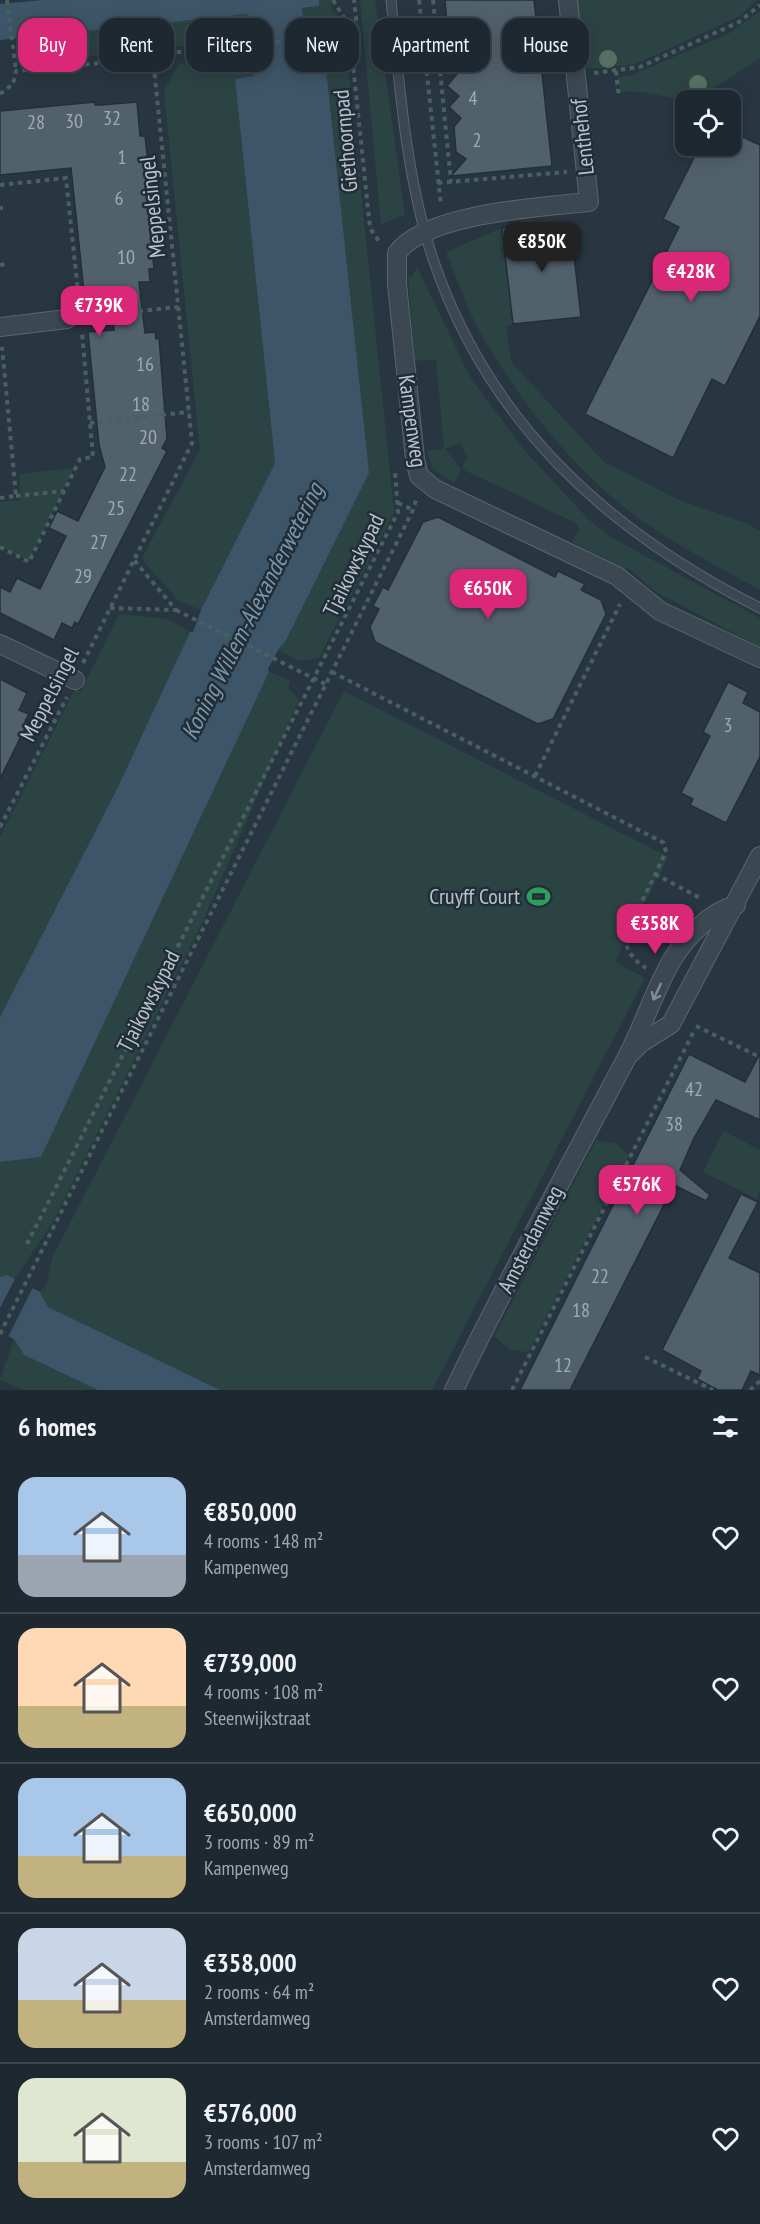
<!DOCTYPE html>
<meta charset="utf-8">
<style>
:root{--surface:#1e2831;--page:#263039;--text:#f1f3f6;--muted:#a1a6ab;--line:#3c444d;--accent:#db2777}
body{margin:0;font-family:"PT Sans Narrow",sans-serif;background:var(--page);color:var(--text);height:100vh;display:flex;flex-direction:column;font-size:22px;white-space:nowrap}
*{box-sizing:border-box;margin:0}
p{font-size:20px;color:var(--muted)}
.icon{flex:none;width:33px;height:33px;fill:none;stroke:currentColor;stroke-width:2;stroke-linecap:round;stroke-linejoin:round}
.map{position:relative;height:1390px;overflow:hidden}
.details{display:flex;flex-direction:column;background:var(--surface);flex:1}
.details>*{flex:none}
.hud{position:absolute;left:18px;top:18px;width:724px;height:54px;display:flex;gap:12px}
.tools{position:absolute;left:675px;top:90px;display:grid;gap:12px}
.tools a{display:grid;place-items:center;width:66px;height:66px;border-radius:12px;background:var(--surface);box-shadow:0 3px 15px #0003,0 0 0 2px var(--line);font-size:30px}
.price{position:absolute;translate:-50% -51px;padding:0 14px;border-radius:12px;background:var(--accent);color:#fff;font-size:20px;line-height:39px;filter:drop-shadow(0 2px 3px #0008)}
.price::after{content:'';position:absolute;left:50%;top:36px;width:18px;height:14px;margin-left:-9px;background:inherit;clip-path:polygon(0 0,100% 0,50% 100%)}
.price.selected{background:#222;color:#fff}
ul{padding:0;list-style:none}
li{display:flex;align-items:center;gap:18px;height:150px;padding:0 18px}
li+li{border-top:2px solid var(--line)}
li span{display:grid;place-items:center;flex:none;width:168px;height:120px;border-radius:18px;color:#555}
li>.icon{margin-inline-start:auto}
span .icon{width:72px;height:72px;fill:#fffc;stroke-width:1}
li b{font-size:26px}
h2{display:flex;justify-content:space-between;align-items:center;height:72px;padding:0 18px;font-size:26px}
.tag{padding:0 21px;border-radius:18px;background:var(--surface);box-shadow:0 3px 15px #0003,0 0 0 2px var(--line);font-size:21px;line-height:54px}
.tag.selected{background:var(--accent);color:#fff}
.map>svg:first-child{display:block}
.green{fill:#2b4443}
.water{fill:#3d5568}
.pier{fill:#283641}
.building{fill:#51616c;stroke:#232f39;stroke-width:1.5}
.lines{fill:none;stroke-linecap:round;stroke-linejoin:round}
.lane-casing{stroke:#5a666f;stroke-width:11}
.street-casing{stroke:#5a666f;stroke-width:20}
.path{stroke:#4a6060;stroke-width:4;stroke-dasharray:4.5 4.5;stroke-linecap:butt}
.lane{stroke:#3c4851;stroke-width:9}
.street{stroke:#3c4851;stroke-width:18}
.tree{fill:#557061}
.oneway{stroke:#818c94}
.labels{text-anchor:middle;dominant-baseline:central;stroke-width:5;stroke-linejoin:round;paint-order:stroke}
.number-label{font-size:20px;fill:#9faab3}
.street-label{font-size:22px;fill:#b9c3cb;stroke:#212d37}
.poi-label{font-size:22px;fill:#b9c3cb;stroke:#212d37;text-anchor:end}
.water-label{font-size:24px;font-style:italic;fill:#7b97ac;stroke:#212d37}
</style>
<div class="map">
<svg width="760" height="1390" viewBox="0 0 760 1390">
<rect width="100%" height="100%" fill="#283641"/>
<g class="green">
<path d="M319 0H331L332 12H335L343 23 333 30 304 32 302 8 319 6Z"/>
<path d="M360 0H375L405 215 381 224Z"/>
<path d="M577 0H757L740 16 633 65 584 69Z"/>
<path d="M760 11V58L695 100C670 101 645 88 620 92L618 77 629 76 728 34Z"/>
<path d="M248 13 250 39 23 63 18 38Z"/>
<path d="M346 44 394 512 319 658 300 661 278 650 285 642 326 69 310 71 307 46Z"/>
<path d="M251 51 254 77 235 80 275 463 201 610 179 601 144 562 143 556 200 450 164 91 179 64Z"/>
<path d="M502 228 513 324 506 326 511 362 604 462 679 500 745 523 760 531V590C714 564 665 540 624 507 566 460 517 397 480 332 466 307 457 278 446 252Z"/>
<path d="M417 267 471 379 525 451 589 520 614 539 760 618V647L656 592 626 566V569L572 542 579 529 576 523 464 470 463 466 467 457 460 443 445 449 461 469 454 483 433 469 427 451 444 449 436 359 415 361 408 276 412 277Z"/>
<path d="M74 468 29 561 0 546V502L20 500V474Z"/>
<path d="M119 614 168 619 190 632 118 787 0 1017V837L75 689 81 691Z"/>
<path d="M269 672 290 680 288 688 299 700 203 921 54 1220 14 1280 7 1275 0 1277V1162L41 1157Z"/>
<path d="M344 691 668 857 615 962 645 978 432 1390H220L47 1307 40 1292 47 1283 52 1258Z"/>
<path d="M723 1131 760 1150V1192L757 1199 703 1172Z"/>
<path d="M596 1140 617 1144 629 1156 528 1352 510 1350 494 1336Z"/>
<path d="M14 1339 24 1355 98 1390H23L0 1380Z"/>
</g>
<g class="water">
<path d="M43 0H319V6L302 8 310 70 326 69 369 473 285 642 278 650 268 669 269 672 41 1157 0 1162V1017L118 787 190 632H193L201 610 275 463 235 79 254 76 248 14 0 40V4Z"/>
<path d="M7 1275 40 1292 48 1307 220 1390H98L24 1355 14 1339 0 1332V1277Z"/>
</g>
<path class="pier" d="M16 1277 34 1285 7 1339 0 1335V1308Z"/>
<g class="building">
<path d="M445 0H534L552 166 451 176 466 159 456 152 454 127 461 118 449 107 459 96 447 86 457 74 445 65 455 53 443 43 448 38Z"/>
<path d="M95 102V105H101L137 102 140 136H145L152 196 147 197 154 269H149L150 282H139L145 333 155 332 156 339 159 338 167 439 162 448 167 451 78 624 75 622 72 628 62 623 54 640 0 613V587L10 592 17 578 40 589 66 536 49 528 57 511 78 521 105 467 99 445 88 332 114 330 110 290 84 292 71 168 0 175V111Z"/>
<path d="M730 131 760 145V316L725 386 712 379 673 458 585 414 679 227 663 219 700 146H730Z"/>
<path d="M570 221 581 317 513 324 502 228Z"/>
<path d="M438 517 555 577 558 571 585 584 581 590 601 600 606 614 553 719 538 724 375 642 370 627 379 609 373 606 383 587 388 590 423 522Z"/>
<path d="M0 679 27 693 19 710 29 714 25 721 28 722 0 779Z"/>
<path d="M728 682 748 692 743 703 760 712V757L726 823 690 805 693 799 681 793 710 736 703 732Z"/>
<path d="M760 1053V1120L716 1100 694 1138 680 1170 710 1195 706 1201 674 1185 570 1390H520L689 1054 745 1082Z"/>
<path d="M741 1194 758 1202 729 1258 760 1273V1375L751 1371 742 1390H718L697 1379 701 1371 662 1350Z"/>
</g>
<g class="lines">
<defs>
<path id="lane" d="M391 0C399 83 406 176 432 256 487 422 607 531 760 608"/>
<g id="street">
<path d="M568 0 589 202C542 207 426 213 397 253V284L415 459 419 476 435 489 617 576 660 611 760 658"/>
<path d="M0 327 67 319"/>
<path d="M0 644 75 680"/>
<path d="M630 1054 641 1043 671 1024 760 856"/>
<path d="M454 1390C508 1278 568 1169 626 1059 643 1027 654 991 672 960 686 937 710 912 736 905"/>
</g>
</defs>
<use href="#lane" class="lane-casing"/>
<use href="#street" class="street-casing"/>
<g class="path">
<path d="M7 0 16 71"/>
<path d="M333 0 353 32"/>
<path d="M419 0 441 205"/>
<path d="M433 0 451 182"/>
<path d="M350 36 357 28 354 0"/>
<path d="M616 71 618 91 621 96"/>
<path d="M594 73 640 67 739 22 760 5"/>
<path d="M0 94 13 84 16 71 153 58"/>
<path d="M438 183 567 172"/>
<path d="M0 185 66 178 79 302"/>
<path d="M0 208H3"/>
<path d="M0 265 5 264"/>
<path d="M85 317 178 307"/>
<path d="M90 423 189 412"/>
<path d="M16 496 64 491"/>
<path d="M0 498 16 496 2 347"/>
<path d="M398 503 413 510"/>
<path d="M0 547 29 562 80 459 93 457 82 333"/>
<path d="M110 608 176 610 134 560"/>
<path d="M176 610 325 684"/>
<path d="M83 663 192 443 153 58 170 53 346 35 350 36 370 228 380 243"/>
<path d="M332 672 664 843 666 852 624 938C628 952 633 960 646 968"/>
<path d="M535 776 620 604"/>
<path d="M0 827 67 697"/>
<path d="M655 874 702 899"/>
<path d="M696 1026 760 1057"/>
<path d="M27 1244 398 512 395 472"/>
<path d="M0 1334 413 510 416 500"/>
<path d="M645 1357 713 1390"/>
<path d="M512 1390 694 1031"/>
<path d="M750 1390 760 1381"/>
</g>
<use href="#lane" class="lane"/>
<use href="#street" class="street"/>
</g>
<g class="tree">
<circle cx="608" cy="59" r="9"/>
<circle cx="698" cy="84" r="9"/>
</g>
<defs><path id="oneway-shaft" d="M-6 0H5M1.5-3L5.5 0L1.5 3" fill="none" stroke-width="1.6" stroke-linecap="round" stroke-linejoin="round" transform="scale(1.5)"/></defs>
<use class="oneway" href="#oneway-shaft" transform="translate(657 992) rotate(115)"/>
<defs>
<symbol id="stadium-bare" viewBox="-9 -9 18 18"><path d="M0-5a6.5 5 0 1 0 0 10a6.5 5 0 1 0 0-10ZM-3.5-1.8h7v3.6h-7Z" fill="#2e9e5b" stroke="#212d37" stroke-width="2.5" paint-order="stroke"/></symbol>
</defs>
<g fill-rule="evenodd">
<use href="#stadium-bare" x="522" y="880" width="33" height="33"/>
</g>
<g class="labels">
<g class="number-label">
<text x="473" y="98">4</text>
<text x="112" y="118">32</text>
<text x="74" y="121">30</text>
<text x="36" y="122">28</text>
<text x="477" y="140">2</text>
<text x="122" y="157">1</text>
<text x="119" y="198">6</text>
<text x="126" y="257">10</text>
<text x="145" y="364">16</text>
<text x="141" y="404">18</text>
<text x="148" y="437">20</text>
<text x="128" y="474">22</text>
<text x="116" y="508">25</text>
<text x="99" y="542">27</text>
<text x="83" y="576">29</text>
<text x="728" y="725">3</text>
<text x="694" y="1089">42</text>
<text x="674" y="1124">38</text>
<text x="600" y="1276">22</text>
<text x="581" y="1310">18</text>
<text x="563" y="1365">12</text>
</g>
<g class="street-label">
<text transform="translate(582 137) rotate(-96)">Lenthehof</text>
<text transform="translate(345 141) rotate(-95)">Giethoornpad</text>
<text transform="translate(152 207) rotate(-96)">Meppelsingel</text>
<text transform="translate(413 421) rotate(82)">Kampenweg</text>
<text transform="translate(353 565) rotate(-64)">Tjaikowskypad</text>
<text transform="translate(49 694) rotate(-63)">Meppelsingel</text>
<text transform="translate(148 1001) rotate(-63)">Tjaikowskypad</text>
<text transform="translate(530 1239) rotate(-63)">Amsterdamweg</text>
</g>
<g class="poi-label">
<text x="520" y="896">Cruyff Court</text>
</g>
<g class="water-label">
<text transform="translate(252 611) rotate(-63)">Koning Willem-Alexanderwetering</text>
</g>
</g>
</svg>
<div class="tools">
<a><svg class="icon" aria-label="locate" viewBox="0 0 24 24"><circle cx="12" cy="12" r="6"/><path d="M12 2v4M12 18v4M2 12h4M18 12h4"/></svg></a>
</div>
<b class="price selected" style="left:542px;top:273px">€850K</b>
<b class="price" style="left:691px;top:303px">€428K</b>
<b class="price" style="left:99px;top:337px">€739K</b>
<b class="price" style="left:488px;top:620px">€650K</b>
<b class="price" style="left:655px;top:955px">€358K</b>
<b class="price" style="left:637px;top:1216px">€576K</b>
<div class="hud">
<a class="tag selected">Buy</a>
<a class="tag">Rent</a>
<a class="tag">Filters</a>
<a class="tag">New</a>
<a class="tag">Apartment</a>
<a class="tag">House</a>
</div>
</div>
<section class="details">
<h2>6 homes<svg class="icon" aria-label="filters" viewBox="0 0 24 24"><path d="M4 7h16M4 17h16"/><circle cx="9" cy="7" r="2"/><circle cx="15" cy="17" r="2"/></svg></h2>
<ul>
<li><span style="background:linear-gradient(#a9c7e8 65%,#9aa5b1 0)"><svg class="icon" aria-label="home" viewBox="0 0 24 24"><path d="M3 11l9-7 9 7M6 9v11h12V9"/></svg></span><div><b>€850,000</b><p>4 rooms · 148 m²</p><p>Kampenweg</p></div><svg class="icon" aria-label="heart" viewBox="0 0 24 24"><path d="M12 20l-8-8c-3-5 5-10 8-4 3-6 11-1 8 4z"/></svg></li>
<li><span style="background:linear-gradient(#ffd9b3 65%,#c2b280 0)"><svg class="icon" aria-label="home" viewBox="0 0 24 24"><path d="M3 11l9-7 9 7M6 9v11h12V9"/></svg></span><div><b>€739,000</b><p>4 rooms · 108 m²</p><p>Steenwijkstraat</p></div><svg class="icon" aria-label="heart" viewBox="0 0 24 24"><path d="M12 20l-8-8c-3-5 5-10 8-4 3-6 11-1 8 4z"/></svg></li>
<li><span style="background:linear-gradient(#a9c7e8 65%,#c2b280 0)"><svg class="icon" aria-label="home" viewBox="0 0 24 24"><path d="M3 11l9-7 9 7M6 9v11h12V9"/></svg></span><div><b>€650,000</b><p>3 rooms · 89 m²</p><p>Kampenweg</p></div><svg class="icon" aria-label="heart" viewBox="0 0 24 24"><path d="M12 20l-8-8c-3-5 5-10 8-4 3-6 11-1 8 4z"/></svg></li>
<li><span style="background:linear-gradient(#c9d6e8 60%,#c2b280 0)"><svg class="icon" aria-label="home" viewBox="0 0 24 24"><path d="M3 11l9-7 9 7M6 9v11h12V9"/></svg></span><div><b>€358,000</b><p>2 rooms · 64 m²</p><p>Amsterdamweg</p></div><svg class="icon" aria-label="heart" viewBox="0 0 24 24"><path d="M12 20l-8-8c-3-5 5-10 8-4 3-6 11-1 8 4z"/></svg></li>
<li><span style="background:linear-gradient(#dfe7d0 70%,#c2b280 0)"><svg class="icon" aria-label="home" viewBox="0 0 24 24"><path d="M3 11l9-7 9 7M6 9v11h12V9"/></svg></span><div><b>€576,000</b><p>3 rooms · 107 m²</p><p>Amsterdamweg</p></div><svg class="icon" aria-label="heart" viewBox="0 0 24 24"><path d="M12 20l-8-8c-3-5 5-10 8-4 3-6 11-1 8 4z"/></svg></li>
</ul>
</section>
